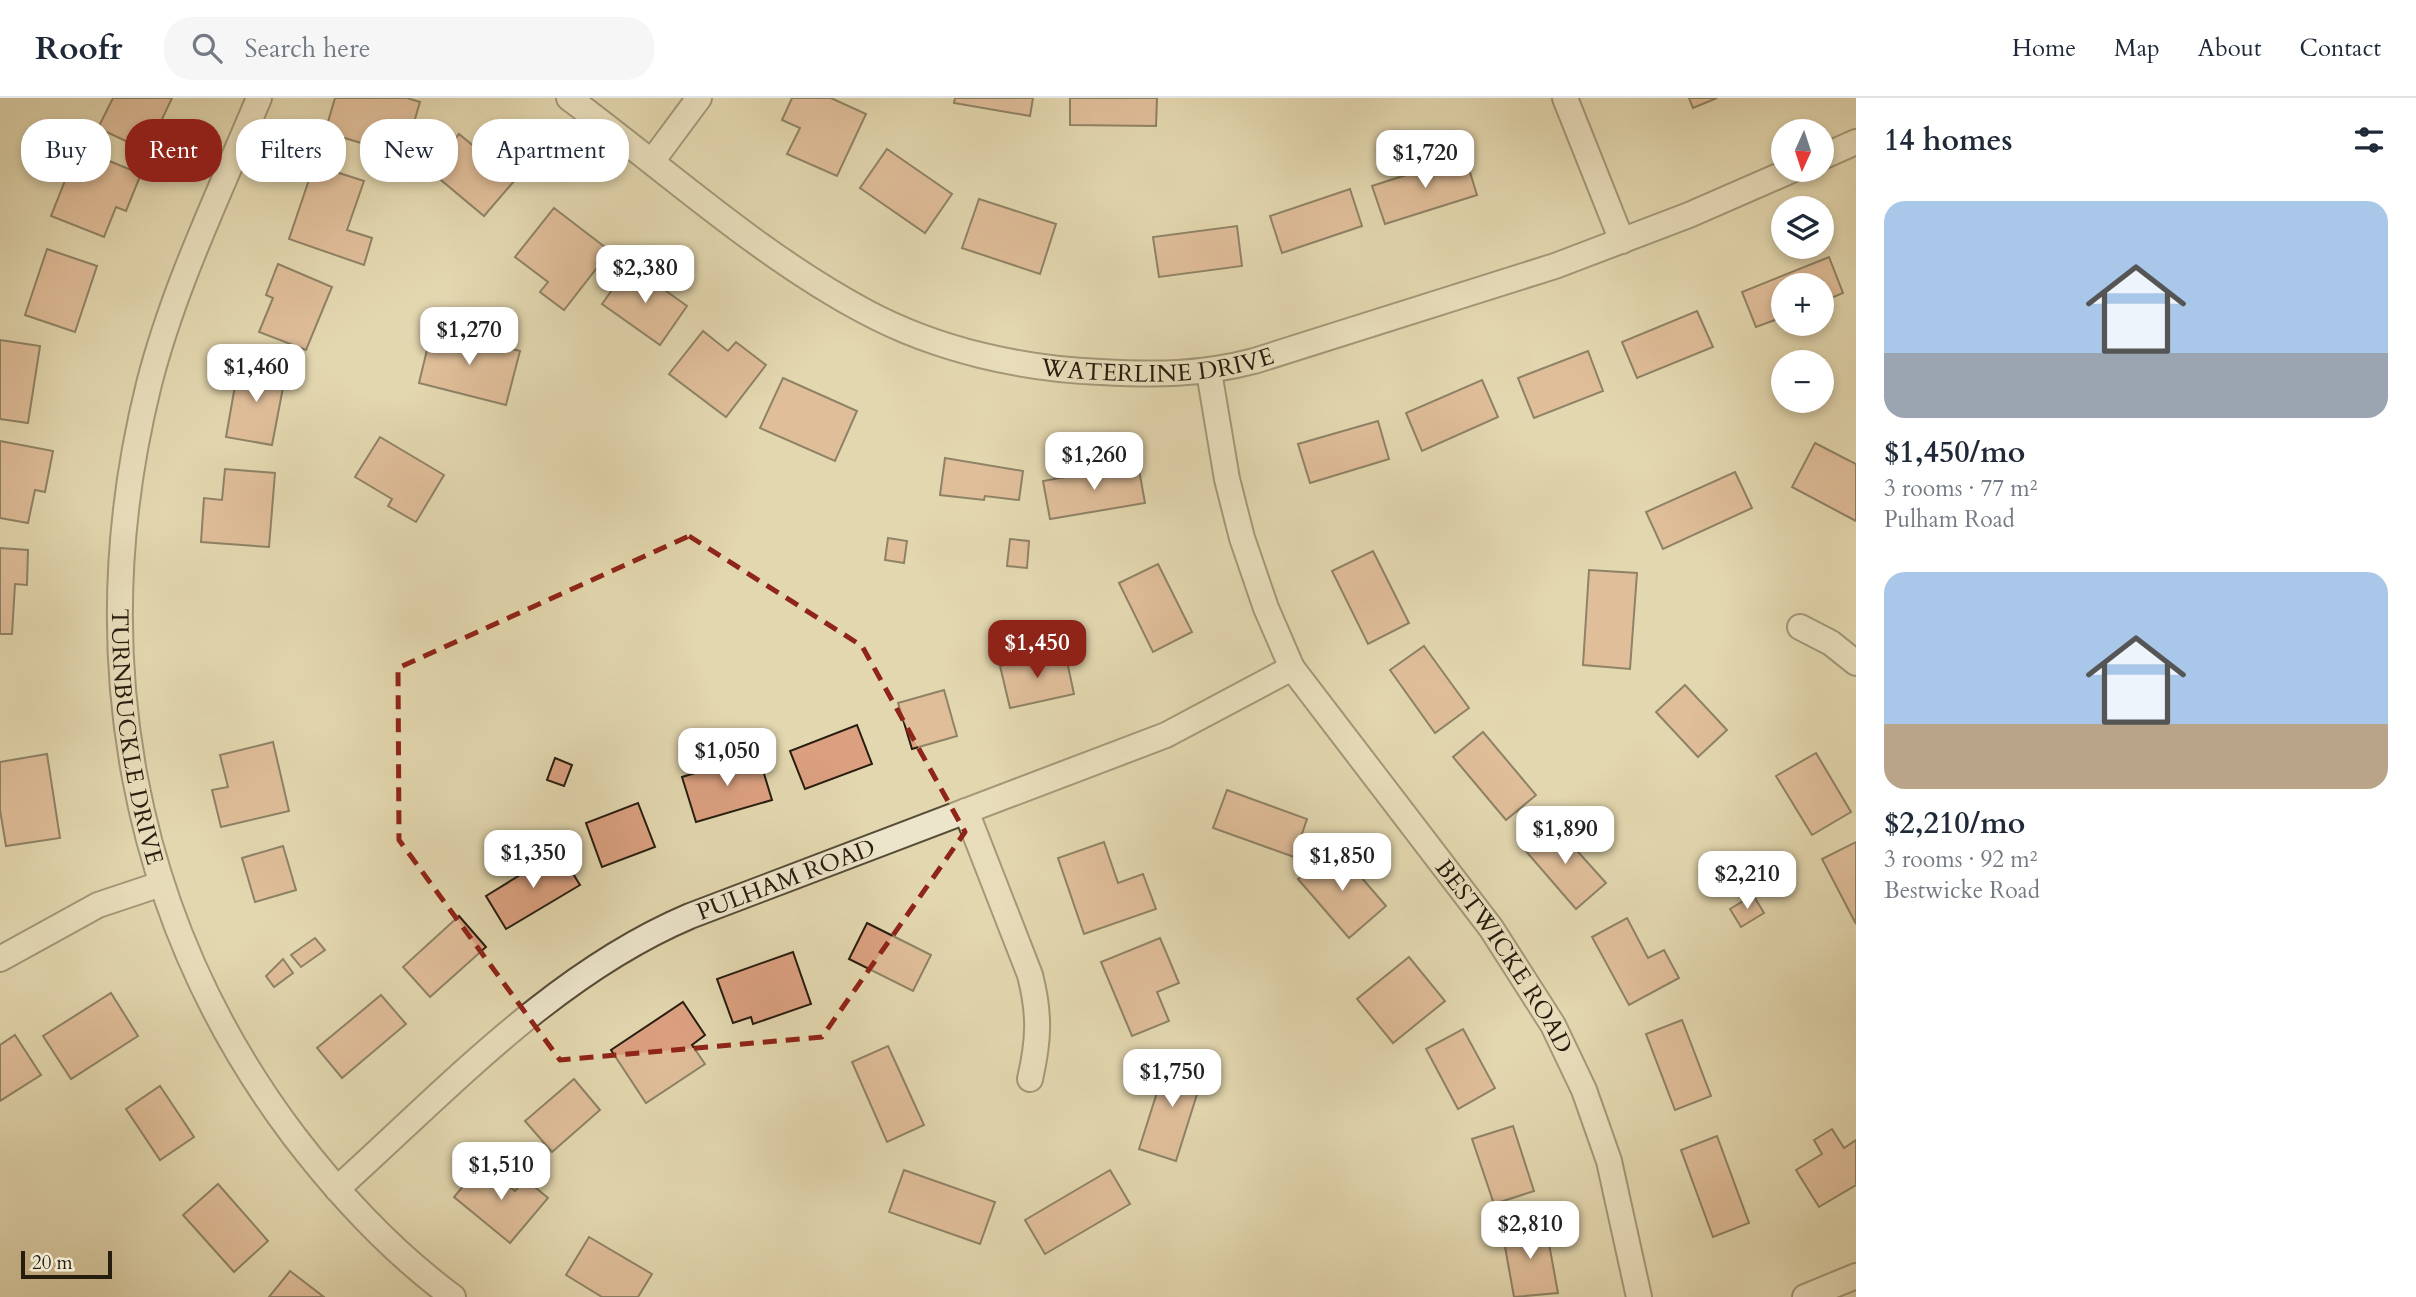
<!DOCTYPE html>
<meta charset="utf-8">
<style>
:root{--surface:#fff;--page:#f6f6f7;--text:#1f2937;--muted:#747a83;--line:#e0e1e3;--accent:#8f2418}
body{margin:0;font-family:Cardo,serif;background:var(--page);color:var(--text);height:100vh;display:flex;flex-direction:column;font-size:26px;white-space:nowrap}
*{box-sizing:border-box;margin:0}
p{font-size:23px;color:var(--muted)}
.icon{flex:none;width:38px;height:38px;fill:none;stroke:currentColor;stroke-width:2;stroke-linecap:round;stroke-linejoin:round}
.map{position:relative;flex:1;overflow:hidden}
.details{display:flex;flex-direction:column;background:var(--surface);width:560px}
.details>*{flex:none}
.guide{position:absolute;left:21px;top:21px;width:665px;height:63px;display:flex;gap:14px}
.needle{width:46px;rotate:183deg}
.controls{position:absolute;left:1771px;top:21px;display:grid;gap:14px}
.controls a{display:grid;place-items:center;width:63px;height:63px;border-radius:50%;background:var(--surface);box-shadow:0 4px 10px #0003;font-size:35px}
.scale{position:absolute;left:21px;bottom:18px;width:91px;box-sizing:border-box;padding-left:7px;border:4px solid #271d0f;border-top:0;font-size:19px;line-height:24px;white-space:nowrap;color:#271d0f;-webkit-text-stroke:5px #ede5cb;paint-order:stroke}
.price{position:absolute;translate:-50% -60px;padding:0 16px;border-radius:14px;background:#fff;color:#222;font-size:23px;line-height:46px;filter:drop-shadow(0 2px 4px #0008)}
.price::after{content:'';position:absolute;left:50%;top:42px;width:21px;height:16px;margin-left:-10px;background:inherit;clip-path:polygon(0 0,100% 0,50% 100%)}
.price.current{background:var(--accent);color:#fff}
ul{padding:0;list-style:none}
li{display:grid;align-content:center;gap:14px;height:371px;padding:0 28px}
li span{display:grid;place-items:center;height:217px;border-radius:21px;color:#555}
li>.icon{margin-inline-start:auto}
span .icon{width:126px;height:126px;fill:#fffc;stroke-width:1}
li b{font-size:30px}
h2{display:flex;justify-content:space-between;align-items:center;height:84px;padding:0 28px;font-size:30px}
.chip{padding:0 24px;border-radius:28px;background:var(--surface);box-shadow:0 4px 10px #0003;font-size:24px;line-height:63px}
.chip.current{background:var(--accent);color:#fff}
header{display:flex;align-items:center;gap:42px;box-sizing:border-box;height:98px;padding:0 35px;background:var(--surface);border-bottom:2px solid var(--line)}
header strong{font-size:33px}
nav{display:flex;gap:38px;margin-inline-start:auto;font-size:24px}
.search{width:490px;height:63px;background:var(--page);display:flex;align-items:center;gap:18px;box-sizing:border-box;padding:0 24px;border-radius:28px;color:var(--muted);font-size:26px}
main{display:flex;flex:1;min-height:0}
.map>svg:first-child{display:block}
.building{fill:#dba080;stroke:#271d0f;stroke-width:2}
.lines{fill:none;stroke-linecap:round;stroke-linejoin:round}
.street-casing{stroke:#564c37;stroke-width:28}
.street{stroke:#ede5cb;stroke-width:24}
.marked{fill:none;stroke:#8f2418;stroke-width:5;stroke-dasharray:14 9;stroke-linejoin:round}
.labels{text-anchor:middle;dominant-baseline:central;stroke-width:5;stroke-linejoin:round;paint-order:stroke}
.street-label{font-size:24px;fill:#271d0f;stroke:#ede5cb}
</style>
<header>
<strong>Roofr</strong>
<div class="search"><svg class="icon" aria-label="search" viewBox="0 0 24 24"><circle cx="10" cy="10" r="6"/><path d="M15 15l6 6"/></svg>Search here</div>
<nav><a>Home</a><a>Map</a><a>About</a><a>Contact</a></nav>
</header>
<main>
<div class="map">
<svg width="1856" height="1199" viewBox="0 0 1856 1199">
<rect width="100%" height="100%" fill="#e3d7af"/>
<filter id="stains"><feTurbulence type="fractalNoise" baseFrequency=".00286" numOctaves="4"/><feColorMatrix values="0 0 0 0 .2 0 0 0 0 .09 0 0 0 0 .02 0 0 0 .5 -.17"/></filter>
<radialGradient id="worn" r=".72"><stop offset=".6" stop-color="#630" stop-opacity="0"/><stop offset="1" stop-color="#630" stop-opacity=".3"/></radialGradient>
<g class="building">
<path d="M113 0H172L147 53 98 30Z"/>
<path d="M335 0H407L420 4 404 58 325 34Z"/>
<path d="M792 0H831L866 16 837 78 787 56 800 30 782 22Z"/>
<path d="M955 0H1033L1030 18 954 5Z"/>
<path d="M1070 0H1157L1156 28 1070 27Z"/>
<path d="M1689 0H1717L1693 10Z"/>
<path d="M459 36 515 82 484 118 429 72Z"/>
<path d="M78 50 141 76 126 113 116 109 104 139 51 118Z"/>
<path d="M887 51 952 96 925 135 860 90Z"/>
<path d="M1465 58 1477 97 1385 126 1372 88Z"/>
<path d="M314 67 364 83 347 132 372 140 364 167 289 141Z"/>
<path d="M1350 91 1362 128 1282 155 1270 118Z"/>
<path d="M979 101 1056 126 1040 176 962 150Z"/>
<path d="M554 110 610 153 564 212 540 194 548 184 515 159Z"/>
<path d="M1237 128 1242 168 1159 179 1153 139Z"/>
<path d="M47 151 97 168 75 234 25 217Z"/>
<path d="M1829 159 1843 195 1822 204V187H1783V219L1756 229 1742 194Z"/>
<path d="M278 166 332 189 306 252 259 234 273 200 266 197Z"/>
<path d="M630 167 687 208 660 247 602 206Z"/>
<path d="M1697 213 1713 249 1637 280 1622 244Z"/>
<path d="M432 231 520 253 506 307 419 285Z"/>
<path d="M703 233 728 253 736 244 766 267 726 319 669 276Z"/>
<path d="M0 242 40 248 28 325 0 321Z"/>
<path d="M1588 253 1603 293 1534 320 1518 280Z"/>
<path d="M239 265 286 274 272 347 226 339Z"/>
<path d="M783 280 857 313 835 363 760 330Z"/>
<path d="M1482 282 1498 319 1422 353 1406 315Z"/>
<path d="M1378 323 1389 361 1310 385 1298 346Z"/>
<path d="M380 339 444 377 416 424 388 408 392 401 355 379Z"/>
<path d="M0 343 53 353 45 394 35 392 28 425 0 420Z"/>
<path d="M1815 345 1856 366V423L1792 389Z"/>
<path d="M945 360 1023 373 1019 402 985 398 984 402 940 397Z"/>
<path d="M1138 366 1145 405 1050 421 1043 383Z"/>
<path d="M225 371 275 375 269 449 201 444 204 400 222 402Z"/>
<path d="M1735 374 1752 410 1663 451 1646 414Z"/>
<path d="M888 440 907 443 904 465 885 462Z"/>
<path d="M1010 441 1029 443 1027 470 1007 468Z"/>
<path d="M0 450 28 452 27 487 15 486 12 536H0Z"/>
<path d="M1373 453 1409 525 1368 546 1332 473Z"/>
<path d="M1158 466 1192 534 1153 554 1119 485Z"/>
<path d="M1589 472 1637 475 1630 571 1583 567Z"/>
<path d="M1424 548 1469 610 1435 635 1390 572Z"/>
<path d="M1065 554 1074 596 1010 610 1000 568Z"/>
<path d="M1685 587 1727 632 1698 659 1656 614Z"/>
<path d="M944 592 957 638 912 651 898 605Z"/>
<path d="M857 627 872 666 805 691 790 653Z"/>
<path d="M1483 634 1536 697 1506 722 1453 659Z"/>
<path d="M273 644 289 713 221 729 212 692 228 689 220 657Z"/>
<path d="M1816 655 1851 714 1812 737 1776 678Z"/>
<path d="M47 656 60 740 6 748 0 712V664Z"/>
<path d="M758 656 772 702 696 724 682 679Z"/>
<path d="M555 660 572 667 564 688 547 682Z"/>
<path d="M1227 692 1307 721 1294 759 1213 730Z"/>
<path d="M638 705 655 749 602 769 586 725Z"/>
<path d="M1553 726 1606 785 1576 811 1524 751Z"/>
<path d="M1104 744 1118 785 1143 776 1156 811 1084 836 1058 760Z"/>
<path d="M1856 744V826L1822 761Z"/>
<path d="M283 748 296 792 255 804 242 760Z"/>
<path d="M1336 750 1386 808 1349 840 1298 781Z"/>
<path d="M559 753 580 787 506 831 486 798Z"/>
<path d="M1753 797 1764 815 1741 829 1730 811Z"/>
<path d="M459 818 486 849 430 899 403 869Z"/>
<path d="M1627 820 1648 860 1664 852 1679 880 1629 907 1592 839Z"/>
<path d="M867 825 931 857 913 893 849 861Z"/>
<path d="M315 840 325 852 301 869 291 857Z"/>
<path d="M1160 840 1179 885 1157 894 1169 923 1132 938 1101 864Z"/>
<path d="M793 854 811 906 753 926 751 919 733 925 717 881Z"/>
<path d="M1409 859 1445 903 1393 945 1357 901Z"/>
<path d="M283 861 293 875 274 889 266 878Z"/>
<path d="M111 895 138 938 71 981 43 938Z"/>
<path d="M381 897 406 926 342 980 317 950Z"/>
<path d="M683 904 705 937 692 947 705 966 646 1005 611 952Z"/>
<path d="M1682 922 1711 998 1675 1012 1646 936Z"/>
<path d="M1463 931 1495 990 1458 1011 1426 951Z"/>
<path d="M15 937 41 977 0 1003V947Z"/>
<path d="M888 948 924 1027 887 1044 852 964Z"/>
<path d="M1168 960 1205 971 1176 1063 1139 1051Z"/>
<path d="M574 981 600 1012 552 1054 525 1023Z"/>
<path d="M160 988 194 1039 160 1062 126 1011Z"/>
<path d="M1513 1028 1534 1093 1494 1106 1472 1041Z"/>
<path d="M1832 1031 1844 1050 1856 1042V1087L1819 1109 1796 1072 1822 1056 1814 1042Z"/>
<path d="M1717 1038 1749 1125 1713 1139 1681 1052Z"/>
<path d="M482 1066 515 1093 525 1081 548 1100 510 1145 454 1099Z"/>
<path d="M904 1072 995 1104 980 1146 889 1114Z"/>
<path d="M1110 1072 1130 1106 1045 1156 1025 1122Z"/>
<path d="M218 1086 268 1143 234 1174 183 1117Z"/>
<path d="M1545 1124 1558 1195 1514 1199 1502 1132Z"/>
<path d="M589 1139 652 1176 638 1199H602L566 1177Z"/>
<path d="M290 1173 324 1199H269Z"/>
</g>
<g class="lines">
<defs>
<g id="street">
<path id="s1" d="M259 0C220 94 174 188 149 286 83 551 129 819 294 1038 340 1098 392 1154 453 1199"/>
<path id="s2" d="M569 0C666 72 759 157 866 214 937 252 1022 271 1101 274 1156 277 1200 277 1254 263L1555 168 1689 117 1792 72"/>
<path d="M1565 0 1622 143"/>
<path d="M1822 59 1856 44"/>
<path d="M653 62 699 0"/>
<path id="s3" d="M1209 274 1227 381 1242 440 1266 510 1292 570 1491 830 1553 927 1584 992 1609 1063 1639 1199"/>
<path d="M1800 529 1831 545 1856 565"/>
<path d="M966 713 1030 877C1040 916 1039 942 1030 981"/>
<path d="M0 861 98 807 161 786"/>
<path id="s4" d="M337 1091C446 993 553 876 690 818L1166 637 1292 570"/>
<path d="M1805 1199 1856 1178"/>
</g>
</defs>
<use href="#street" class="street-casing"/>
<use href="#street" class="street"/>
</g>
<path d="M0 0H1856V1199H0ZM689 438 862 548 965 734 822 939 560 962 399 742 398 570Z" fill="#e3d7af" fill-opacity=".55" fill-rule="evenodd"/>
<path class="marked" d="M689 438 862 548 965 734 822 939 560 962 399 742 398 570Z"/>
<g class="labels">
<g class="street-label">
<text stroke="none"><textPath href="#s2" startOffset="668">WATERLINE DRIVE</textPath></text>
<text stroke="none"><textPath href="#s1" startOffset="663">TURNBUCKLE DRIVE</textPath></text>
<text stroke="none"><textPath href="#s4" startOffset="551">PULHAM ROAD</textPath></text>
<text stroke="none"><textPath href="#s3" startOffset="667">BESTWICKE ROAD</textPath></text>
</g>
</g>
<rect width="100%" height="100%" filter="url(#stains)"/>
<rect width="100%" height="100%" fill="url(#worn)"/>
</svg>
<div class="controls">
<a><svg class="needle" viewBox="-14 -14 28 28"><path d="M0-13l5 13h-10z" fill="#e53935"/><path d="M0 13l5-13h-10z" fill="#747a83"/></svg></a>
<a><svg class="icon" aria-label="layers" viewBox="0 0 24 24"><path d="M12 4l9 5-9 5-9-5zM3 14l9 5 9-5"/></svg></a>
<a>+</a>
<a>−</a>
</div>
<div class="scale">20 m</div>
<b class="price" style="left:1425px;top:92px">$1,720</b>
<b class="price" style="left:645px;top:207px">$2,380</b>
<b class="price" style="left:469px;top:269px">$1,270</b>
<b class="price" style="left:256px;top:306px">$1,460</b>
<b class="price" style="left:1094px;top:394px">$1,260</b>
<b class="price current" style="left:1037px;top:582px">$1,450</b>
<b class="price" style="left:727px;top:690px">$1,050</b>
<b class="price" style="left:1565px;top:768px">$1,890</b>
<b class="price" style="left:533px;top:792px">$1,350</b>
<b class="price" style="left:1342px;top:795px">$1,850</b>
<b class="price" style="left:1747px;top:813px">$2,210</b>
<b class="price" style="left:1172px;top:1011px">$1,750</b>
<b class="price" style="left:501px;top:1104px">$1,510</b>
<b class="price" style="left:1530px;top:1163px">$2,810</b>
<div class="guide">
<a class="chip">Buy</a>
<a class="chip current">Rent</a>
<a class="chip">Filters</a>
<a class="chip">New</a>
<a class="chip">Apartment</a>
</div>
</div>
<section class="details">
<h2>14 homes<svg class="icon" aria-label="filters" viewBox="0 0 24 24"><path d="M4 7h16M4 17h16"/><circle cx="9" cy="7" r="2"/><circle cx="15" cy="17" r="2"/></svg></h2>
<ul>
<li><span style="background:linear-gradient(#a9c7e8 70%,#9aa5b1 0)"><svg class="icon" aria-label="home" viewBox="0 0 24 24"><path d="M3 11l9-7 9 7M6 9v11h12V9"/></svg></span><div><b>$1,450/mo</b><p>3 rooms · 77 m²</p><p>Pulham Road</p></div></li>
<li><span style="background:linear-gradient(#a9c7e8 70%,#b9a48a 0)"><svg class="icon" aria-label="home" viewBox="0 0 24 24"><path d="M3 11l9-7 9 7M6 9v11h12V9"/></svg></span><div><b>$2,210/mo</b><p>3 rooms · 92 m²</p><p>Bestwicke Road</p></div></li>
</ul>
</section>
</main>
